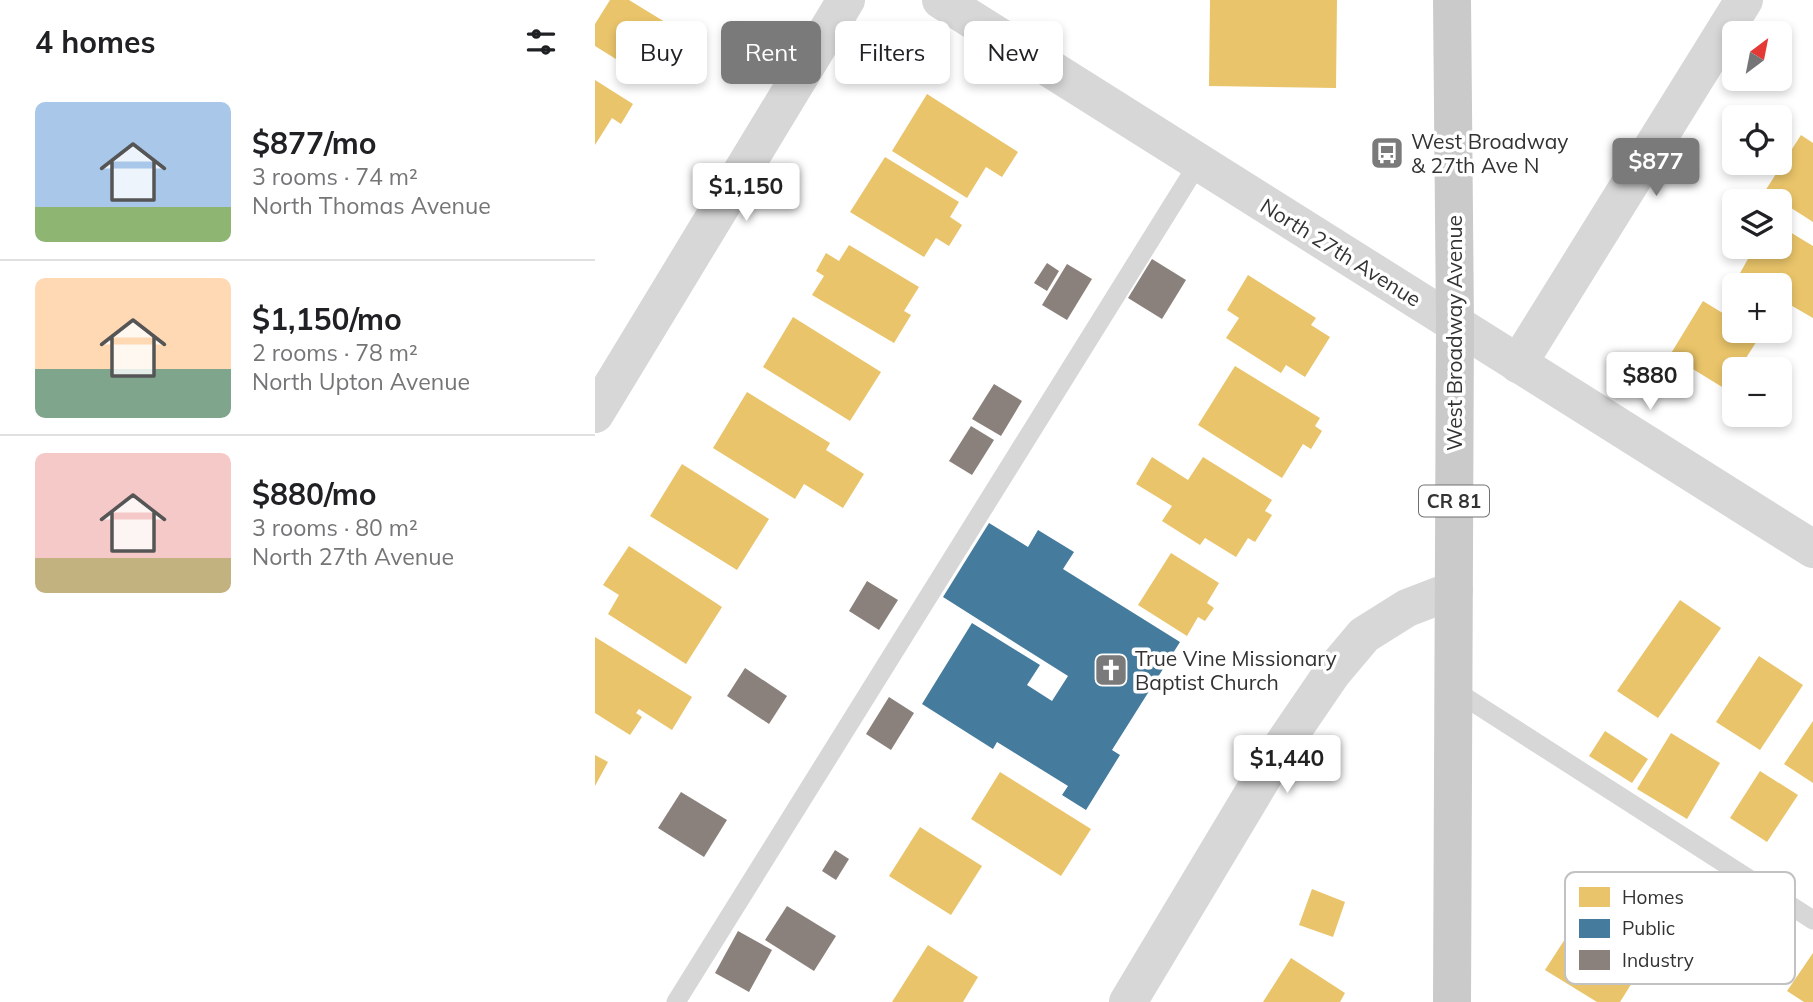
<!DOCTYPE html>
<meta charset="utf-8">
<style>
:root{--surface:#fff;--page:#f6f6f6;--text:#202124;--muted:#757577;--line:#e0e0e0;--accent:#7a7a7a}
body{margin:0;font-family:Mulish,sans-serif;background:var(--page);color:var(--text);height:100vh;display:flex;flex-direction:column;font-size:26px;white-space:nowrap}
*{box-sizing:border-box;margin:0}
p{font-size:23px;color:var(--muted)}
.icon{flex:none;width:38px;height:38px;fill:none;stroke:currentColor;stroke-width:2;stroke-linecap:round;stroke-linejoin:round}
.map{position:relative;flex:1;overflow:hidden}
.sheet{display:flex;flex-direction:column;background:var(--surface);width:595px}
.sheet>*{flex:none}
.banner{position:absolute;left:21px;top:21px;width:665px;height:63px;display:flex;gap:14px}
.needle{width:46px;rotate:32deg}
.tools{position:absolute;left:1127px;top:21px;display:grid;gap:14px}
.tools a{display:grid;place-items:center;width:70px;height:70px;border-radius:10px;background:var(--surface);box-shadow:0 4px 10px #0003;font-size:35px}
.price{position:absolute;translate:-50% -60px;padding:0 16px;border-radius:7px;background:#fff;color:#222;font-size:23px;line-height:46px;filter:drop-shadow(0 2px 4px #0008)}
.price::after{content:'';position:absolute;left:50%;top:42px;width:21px;height:16px;margin-left:-10px;background:inherit;clip-path:polygon(0 0,100% 0,50% 100%)}
.price.selected{background:var(--accent);color:#fff}
ul{padding:0;list-style:none}
li{display:flex;align-items:center;gap:21px;height:175px;padding:0 35px}
li+li{border-top:2px solid var(--line)}
li span{display:grid;place-items:center;flex:none;width:196px;height:140px;border-radius:10px;color:#555}
li>.icon{margin-inline-start:auto}
span .icon{width:84px;height:84px;fill:#fffc;stroke-width:1}
li b{font-size:30px}
h2{display:flex;justify-content:space-between;align-items:center;height:84px;padding:0 35px;font-size:30px}
.pill{padding:0 24px;border-radius:10px;background:var(--surface);box-shadow:0 4px 10px #0003;font-size:24px;line-height:63px}
.pill.selected{background:var(--accent);color:#fff}
main{display:flex;flex:1;min-height:0}
.map>svg:first-child{display:block}
.homes{fill:#e9c46a}
.public{fill:#457b9d}
.industry{fill:#8a817c}
.lines{fill:none;stroke-linecap:round;stroke-linejoin:round}
.service{stroke:#d7d7d7;stroke-width:19}
.minor{stroke:#d7d7d7;stroke-width:38}
.primary{stroke:#cacaca;stroke-width:38}
.labels{text-anchor:middle;dominant-baseline:central;stroke-width:7;stroke-linejoin:round;paint-order:stroke}
.shield{fill:#fff;stroke:#707070;stroke-width:2}
.shield-label{font-size:19px;font-weight:bold;fill:#333}
.poi-label{font-size:21px;fill:#333;stroke:#fff;text-anchor:start}
.street-label{font-size:21px;fill:#333;stroke:#fff}
.key{fill:#fff;stroke:#c2c2c2;stroke-width:2}
.key-label{font-size:19px;fill:#333}
</style>
<main>
<section class="sheet">
<h2>4 homes<svg class="icon" aria-label="filters" viewBox="0 0 24 24"><path d="M4 7h16M4 17h16"/><circle cx="9" cy="7" r="2"/><circle cx="15" cy="17" r="2"/></svg></h2>
<ul>
<li><span style="background:linear-gradient(#a9c7e8 75%,#8fb573 0)"><svg class="icon" aria-label="home" viewBox="0 0 24 24"><path d="M3 11l9-7 9 7M6 9v11h12V9"/></svg></span><div><b>$877/mo</b><p>3 rooms · 74 m²</p><p>North Thomas Avenue</p></div></li>
<li><span style="background:linear-gradient(#ffd9b3 65%,#7fa58c 0)"><svg class="icon" aria-label="home" viewBox="0 0 24 24"><path d="M3 11l9-7 9 7M6 9v11h12V9"/></svg></span><div><b>$1,150/mo</b><p>2 rooms · 78 m²</p><p>North Upton Avenue</p></div></li>
<li><span style="background:linear-gradient(#f6c9c9 75%,#c2b280 0)"><svg class="icon" aria-label="home" viewBox="0 0 24 24"><path d="M3 11l9-7 9 7M6 9v11h12V9"/></svg></span><div><b>$880/mo</b><p>3 rooms · 80 m²</p><p>North 27th Avenue</p></div></li>
</ul>
</section>
<div class="map">
<svg width="1218" height="1002" viewBox="0 0 1218 1002">
<rect width="100%" height="100%" fill="#fff"/>
<g class="homes">
<path d="M15 0H34L83 30 53 79 0 46V24Z"/>
<path d="M615 0H742L741 88 614 86Z"/>
<path d="M0 80 38 104 26 124 17 118 0 145Z"/>
<path d="M332 94 423 152 407 177 391 167 372 198 297 151Z"/>
<path d="M1206 135 1218 143V222L1170 191Z"/>
<path d="M290 157 364 202 355 217 367 225 354 246 341 238 329 257 255 212Z"/>
<path d="M1185 226 1218 246V318L1185 299V285H1161L1144 275 1154 257 1135 247 1139 241V247H1185Z"/>
<path d="M254 245 324 287 309 311 316 315 299 343 217 295 229 276 221 271 231 253 244 261Z"/>
<path d="M653 275 721 318 716 325 735 337 710 377 691 365 686 373 631 338 644 318 632 310Z"/>
<path d="M1108 301 1139 320V331H1156L1165 336 1144 369H1139V377L1132 390 1075 355Z"/>
<path d="M198 317 286 372 255 421 168 367Z"/>
<path d="M640 366 725 418 720 426 727 431 716 449 708 444 687 478 603 425Z"/>
<path d="M152 392 235 443 231 450 269 474 248 508 209 484 200 499 118 448Z"/>
<path d="M557 457 593 480 608 457 677 500 670 511 677 515 660 542 653 538 641 557 610 538 605 545 567 521 577 506 541 484Z"/>
<path d="M87 464 174 519 142 570 55 516Z"/>
<path d="M34 546 127 607 91 664 13 614 24 595 8 585Z"/>
<path d="M576 553 624 583 612 603 619 608 610 621 603 617 592 636 543 605Z"/>
<path d="M1085 600 1126 628 1063 718 1022 691Z"/>
<path d="M0 637 97 697 77 730 44 709 41 713 47 717 35 735 0 713Z"/>
<path d="M1164 656 1208 685 1165 750 1121 722Z"/>
<path d="M1218 721V783L1189 764Z"/>
<path d="M1010 731 1053 759 1037 783 994 756Z"/>
<path d="M1076 733 1125 763 1092 819 1042 789Z"/>
<path d="M0 755 13 762 0 786Z"/>
<path d="M1165 771 1203 795 1172 842 1135 818Z"/>
<path d="M405 772 496 829 466 876 376 819Z"/>
<path d="M325 827 387 866 356 915 294 876Z"/>
<path d="M717 889 750 902 738 937 704 925Z"/>
<path d="M983 919 1050 962 1025 1002H1002L950 970Z"/>
<path d="M333 945 383 977 368 1002H297Z"/>
<path d="M1218 953V1002H1209L1192 991Z"/>
<path d="M696 958 750 993 745 1002H668Z"/>
</g>
<path class="public" d="M394 523 433 547 443 530 479 552 468 569 585 642 517 750 525 755 491 810 467 795 473 786 402 742 398 749 327 704 377 623 445 665 432 685 457 701 473 676 348 597Z"/>
<g class="industry">
<path d="M557 259 591 280 567 319 533 298Z"/>
<path d="M452 263 464 271 452 291 439 283Z"/>
<path d="M472 264 497 279 472 320 447 305Z"/>
<path d="M399 384 427 401 406 436 377 419Z"/>
<path d="M376 426 399 440 377 475 354 461Z"/>
<path d="M272 581 303 600 284 630 254 611Z"/>
<path d="M150 668 192 696 174 724 132 696Z"/>
<path d="M294 697 319 713 296 750 271 734Z"/>
<path d="M86 792 132 820 109 857 63 828Z"/>
<path d="M240 850 254 859 241 880 227 871Z"/>
<path d="M192 906 241 936 219 971 170 940Z"/>
<path d="M143 931 177 950 154 992 120 973Z"/>
</g>
<g class="lines">
<g class="service">
<path d="M859 690 1218 920"/>
<path d="M81 1002 604 162"/>
</g>
<g class="minor">
<path d="M346 0 1218 549"/>
<path d="M923 364 1149 0"/>
<path d="M0 414 251 0"/>
<path d="M533 1002 681 755 737 673 769 635 812 608 859 590"/>
</g>
<path class="primary" d="M857 1002 860 324 857 0"/>
</g>
<defs>
<symbol id="bus-square" viewBox="-11 -11 22 22"><rect x="-9" y="-9" width="18" height="18" rx="4" fill="#7a7a7a" stroke="#fff"/><path d="M-5-6H5V4H4V6H2V4H-2V6H-4V4H-5ZM-3.5-4V0h7V-4ZM-3.5 1.2v1.5H-2V1.2ZM2 1.2v1.5H3.5V1.2Z" fill="#fff"/></symbol>
<symbol id="church-square" viewBox="-11 -11 22 22"><rect x="-9" y="-9" width="18" height="18" rx="4" fill="#7a7a7a" stroke="#fff"/><path d="M-1.2-6h2.4v3.5h3.3v2.4h-3.3V6h-2.4V-.1h-3.3v-2.4h3.3Z" fill="#fff"/></symbol>
</defs>
<g fill-rule="evenodd">
<use href="#bus-square" x="773" y="134" width="38" height="38"/>
<use href="#church-square" x="497" y="651" width="38" height="38"/>
</g>
<g class="labels">
<rect class="shield" x="824" y="485.5" width="70" height="31" rx="5"/>
<g class="shield-label">
<text x="859" y="501">CR 81</text>
</g>
<g class="poi-label">
<text x="816" y="141">West Broadway<tspan x="816" dy="24">&amp; 27th Ave N</tspan></text>
<text x="540" y="658">True Vine Missionary<tspan x="540" dy="24">Baptist Church</tspan></text>
</g>
<g class="street-label">
<text transform="translate(746 252) rotate(32)">North 27th Avenue</text>
<text transform="translate(859 333) rotate(-90)">West Broadway Avenue</text>
</g>
</g>
<rect x="970" y="872" width="230" height="112" rx="10" class="key"/>
<rect x="984" y="887" width="31" height="20" fill="#e9c46a"/>
<rect x="984" y="919" width="31" height="19" fill="#457b9d"/>
<rect x="984" y="950" width="31" height="20" fill="#8a817c"/>
<g class="key-label">
<text x="1027" y="904">Homes</text>
<text x="1027" y="935">Public</text>
<text x="1027" y="967">Industry</text>
</g>
</svg>
<div class="tools">
<a><svg class="needle" viewBox="-14 -14 28 28"><path d="M0-13l5 13h-10z" fill="#e53935"/><path d="M0 13l5-13h-10z" fill="#757577"/></svg></a>
<a><svg class="icon" aria-label="locate" viewBox="0 0 24 24"><circle cx="12" cy="12" r="6"/><path d="M12 2v4M12 18v4M2 12h4M18 12h4"/></svg></a>
<a><svg class="icon" aria-label="layers" viewBox="0 0 24 24"><path d="M12 4l9 5-9 5-9-5zM3 14l9 5 9-5"/></svg></a>
<a>+</a>
<a>−</a>
</div>
<b class="price selected" style="left:1061px;top:198px">$877</b>
<b class="price" style="left:151px;top:223px">$1,150</b>
<b class="price" style="left:1055px;top:412px">$880</b>
<b class="price" style="left:692px;top:795px">$1,440</b>
<div class="banner">
<a class="pill">Buy</a>
<a class="pill selected">Rent</a>
<a class="pill">Filters</a>
<a class="pill">New</a>
</div>
</div>
</main>
